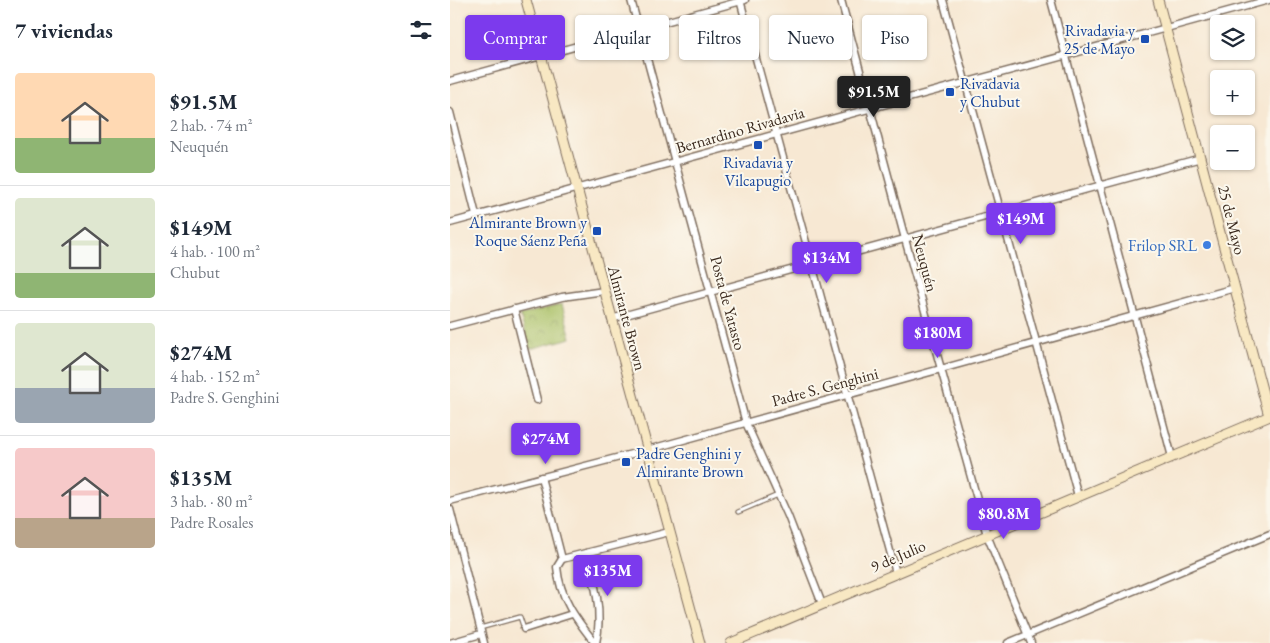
<!DOCTYPE html>
<html lang="es">
<meta charset="utf-8">
<style>
:root{--surface:#fff;--page:#f2f2f3;--text:#1f2937;--muted:#747a83;--line:#e0e1e3;--accent:#7c3aed}
body{margin:0;font-family:"EB Garamond",serif;background:var(--page);color:var(--text);height:100vh;display:flex;flex-direction:column;font-size:19px;white-space:nowrap}
*{box-sizing:border-box;margin:0}
p{font-size:16px;color:var(--muted)}
.icon{flex:none;width:28px;height:28px;fill:none;stroke:currentColor;stroke-width:2;stroke-linecap:round;stroke-linejoin:round}
.map{position:relative;flex:1;overflow:hidden}
.details{display:flex;flex-direction:column;background:var(--surface);width:450px}
.details>*{flex:none}
.banner{position:absolute;left:15px;top:15px;width:475px;height:45px;display:flex;gap:10px}
.controls{position:absolute;left:760px;top:15px;display:grid;gap:10px}
.controls a{display:grid;place-items:center;width:45px;height:45px;border-radius:5px;background:var(--surface);box-shadow:0 1px 4px #0004;font-size:25px}
.price{position:absolute;translate:-50% -42px;padding:0 11px;border-radius:5px;background:var(--accent);color:#fff;font-size:16px;line-height:32px;filter:drop-shadow(0 1px 2px #0008)}
.price::after{content:'';position:absolute;left:50%;top:30px;width:15px;height:11px;margin-left:-8px;background:inherit;clip-path:polygon(0 0,100% 0,50% 100%)}
.price.on{background:#222;color:#fff}
ul{padding:0;list-style:none}
li{display:flex;align-items:center;gap:15px;height:125px;padding:0 15px}
li+li{border-top:1px solid var(--line)}
li span{display:grid;place-items:center;flex:none;width:140px;height:100px;border-radius:5px;color:#555}
li>.icon{margin-inline-start:auto}
span .icon{width:60px;height:60px;fill:#fffc;stroke-width:1}
li b{font-size:21px}
h2{display:flex;justify-content:space-between;align-items:center;height:60px;padding:0 15px;font-size:21px}
.pill{padding:0 18px;border-radius:5px;background:var(--surface);box-shadow:0 1px 4px #0004;font-size:18px;line-height:45px}
.pill.on{background:var(--accent);color:#fff}
main{display:flex;flex:1;min-height:0}
.map>svg:first-child{display:block}
.park{fill:url(#park-crowns);stroke:#727542}
.lines{fill:none;stroke-linecap:round;stroke-linejoin:round}
.lane-casing{stroke:#7d6c5d;stroke-width:5.5}
.street-casing{stroke:#7d6c5d;stroke-width:9}
.secondary-casing{stroke:#7d6c5d;stroke-width:11}
.lane{stroke:#fff;stroke-width:3}
.street{stroke:#fff;stroke-width:6}
.secondary{stroke:#f8e8c3;stroke-width:9}
.transit-dot{fill:#1a4fb4;stroke:#fbf7ec;stroke-width:2}
.shop-dot{fill:#3f7fe0;stroke:#fbf7ec;stroke-width:2}
.labels{text-anchor:middle;dominant-baseline:central;stroke-width:4;stroke-linejoin:round;paint-order:stroke}
.transit-label{font-size:16px;fill:#164399;stroke:#fbf7ec;text-anchor:end}
.street-label{font-size:16px;fill:#3b2a1e;stroke:#fbf7ec}
.shop-label{font-size:16px;fill:#366cbe;stroke:#fbf7ec;text-anchor:end}
</style>
<main>
<section class="details">
<h2>7 viviendas<svg class="icon" aria-label="filters" viewBox="0 0 24 24"><path d="M4 7h16M4 17h16"/><circle cx="9" cy="7" r="2"/><circle cx="15" cy="17" r="2"/></svg></h2>
<ul>
<li><span style="background:linear-gradient(#ffd9b3 65%,#8fb573 0)"><svg class="icon" aria-label="home" viewBox="0 0 24 24"><path d="M3 11l9-7 9 7M6 9v11h12V9"/></svg></span><div><b>$91.5M</b><p>2 hab. · 74 m²</p><p>Neuquén</p></div></li>
<li><span style="background:linear-gradient(#dfe7d0 75%,#8fb573 0)"><svg class="icon" aria-label="home" viewBox="0 0 24 24"><path d="M3 11l9-7 9 7M6 9v11h12V9"/></svg></span><div><b>$149M</b><p>4 hab. · 100 m²</p><p>Chubut</p></div></li>
<li><span style="background:linear-gradient(#dfe7d0 65%,#9aa5b1 0)"><svg class="icon" aria-label="home" viewBox="0 0 24 24"><path d="M3 11l9-7 9 7M6 9v11h12V9"/></svg></span><div><b>$274M</b><p>4 hab. · 152 m²</p><p>Padre S. Genghini</p></div></li>
<li><span style="background:linear-gradient(#f6c9c9 70%,#b9a48a 0)"><svg class="icon" aria-label="home" viewBox="0 0 24 24"><path d="M3 11l9-7 9 7M6 9v11h12V9"/></svg></span><div><b>$135M</b><p>3 hab. · 80 m²</p><p>Padre Rosales</p></div></li>
</ul>
</section>
<div class="map">
<svg width="820" height="643" viewBox="0 0 820 643">
<defs>
<pattern id="park-crowns" width="20" height="18" patternUnits="userSpaceOnUse" patternTransform="scale(1.25)"><rect width="20" height="18" fill="#a9c065"/><path d="M2 6a3 3 0 1 1 6 0M12 15a3 3 0 1 1 6 0" fill="none" stroke="#8b9c53"/></pattern>
</defs>
<rect width="100%" height="100%" fill="#fbf7ec"/>
<filter id="ink" filterUnits="userSpaceOnUse"><feTurbulence type="fractalNoise" baseFrequency=".02" numOctaves="2"/><feDisplacementMap in="SourceGraphic" scale="10" xChannelSelector="R" yChannelSelector="G"/><feConvolveMatrix kernelMatrix="1 2 1 2 8 2 1 2 1" color-interpolation-filters="sRGB"/></filter>
<filter id="wash" filterUnits="userSpaceOnUse"><feTurbulence type="fractalNoise" baseFrequency=".0096" numOctaves="4" result="noise"/><feDisplacementMap in="SourceGraphic" scale="20" xChannelSelector="R" yChannelSelector="G"/><feGaussianBlur stdDeviation="1.12" result="paint"/><feColorMatrix in="noise" values="0 0 0 0 0 0 0 0 0 0 0 0 0 0 0 0 0 1.4 0 .05"/><feComposite in="paint" operator="in"/></filter>
<g filter="url(#wash)">
<rect width="100%" height="100%" fill="#f7e8d3"/>
<path class="park" d="M112 304 121 338 80 349 70 315Z"/>
</g>
<g filter="url(#ink)">
<g class="lines">
<defs>
<g id="lane">
<path d="M288 512 328 495"/>
<path d="M30 628 70 617 74 629"/>
</g>
<g id="street">
<path d="M181 0 296 423 338 516 372 604"/>
<path d="M290 0 446 573"/>
<path d="M391 0 455 239 537 535 581 643"/>
<path d="M493 0 628 496"/>
<path d="M601 0 722 457"/>
<path d="M0 81 295 0"/>
<path d="M0 112 26 215"/>
<path d="M0 223 819 0"/>
<path d="M64 309 87 400"/>
<path d="M161 319 751 158"/>
<path d="M0 326 112 297 154 291"/>
<path d="M91 477 112 559 107 567C110 599 126 619 145 643"/>
<path d="M0 501 197 450 785 288"/>
<path d="M0 509 34 643"/>
<path d="M136 553C145 583 153 612 146 643"/>
<path d="M112 559 219 532"/>
<path d="M74 629 122 614"/>
<path d="M0 643 31 634"/>
<path d="M558 643 820 534"/>
</g>
<g id="secondary">
<path d="M76 0 250 643"/>
<path d="M708 0 819 416"/>
<path d="M281 643 820 416"/>
</g>
</defs>
<use href="#lane" class="lane-casing"/>
<use href="#street" class="street-casing"/>
<use href="#secondary" class="secondary-casing"/>
<use href="#lane" class="lane"/>
<use href="#street" class="street"/>
<use href="#secondary" class="secondary"/>
</g>
</g>
<g class="transit-dot">
<rect x="690" y="34" width="10" height="10" rx="2.5"/>
<rect x="495" y="87" width="10" height="10" rx="2.5"/>
<rect x="303" y="140" width="10" height="10" rx="2.5"/>
<rect x="142" y="226" width="10" height="10" rx="2.5"/>
<rect x="171" y="457" width="10" height="10" rx="2.5"/>
</g>
<circle class="shop-dot" cx="757" cy="245" r="5"/>
<g class="labels">
<g class="transit-label">
<text x="685" y="30">Rivadavia y<tspan x="685" dy="18">25 de Mayo</tspan></text>
<text x="510" y="83" text-anchor="start">Rivadavia<tspan x="510" dy="18">y Chubut</tspan></text>
<text x="308" y="162" text-anchor="middle">Rivadavia y<tspan x="308" dy="18">Vilcapugio</tspan></text>
<text x="137" y="222">Almirante Brown y<tspan x="137" dy="18">Roque Sáenz Peña</tspan></text>
<text x="186" y="453" text-anchor="start">Padre Genghini y<tspan x="186" dy="18">Almirante Brown</tspan></text>
</g>
<g class="street-label">
<text transform="translate(290 130) rotate(-16)">Bernardino Rivadavia</text>
<text transform="translate(782 220) rotate(76)">25 de Mayo</text>
<text transform="translate(475 263) rotate(75)">Neuquén</text>
<text transform="translate(278 303) rotate(75)">Posta de Yatasto</text>
<text transform="translate(177 318) rotate(75)">Almirante Brown</text>
<text transform="translate(375 387) rotate(-15)">Padre S. Genghini</text>
<text transform="translate(448 556) rotate(-23)">9 de Julio</text>
</g>
<g class="shop-label">
<text x="747" y="245">Frilop SRL</text>
</g>
</g>
</svg>
<div class="controls">
<a><svg class="icon" aria-label="layers" viewBox="0 0 24 24"><path d="M12 4l9 5-9 5-9-5zM3 14l9 5 9-5"/></svg></a>
<a>+</a>
<a>−</a>
</div>
<b class="price on" style="left:424px;top:118px">$91.5M</b>
<b class="price" style="left:571px;top:245px">$149M</b>
<b class="price" style="left:377px;top:284px">$134M</b>
<b class="price" style="left:488px;top:359px">$180M</b>
<b class="price" style="left:96px;top:465px">$274M</b>
<b class="price" style="left:554px;top:540px">$80.8M</b>
<b class="price" style="left:158px;top:597px">$135M</b>
<div class="banner">
<a class="pill on">Comprar</a>
<a class="pill">Alquilar</a>
<a class="pill">Filtros</a>
<a class="pill">Nuevo</a>
<a class="pill">Piso</a>
</div>
</div>
</main>
